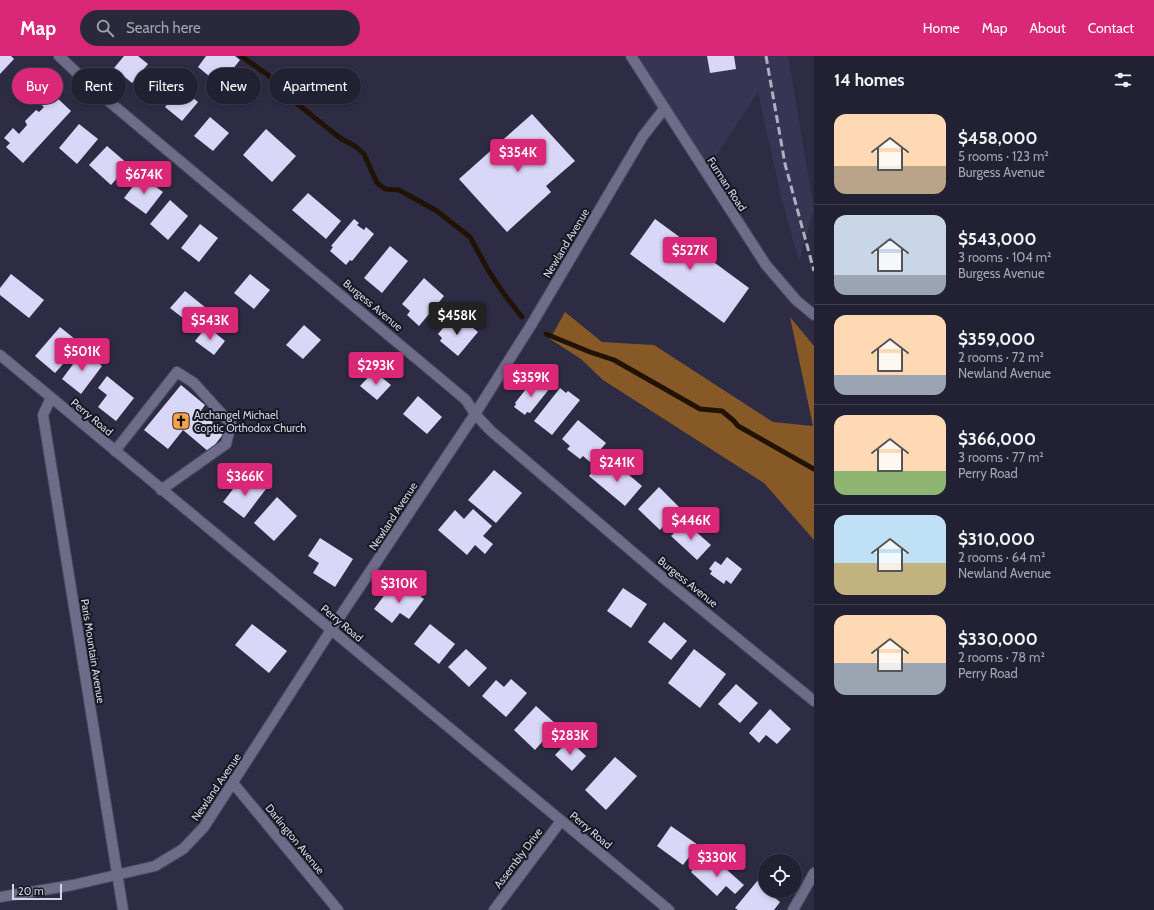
<!DOCTYPE html>
<meta charset="utf-8">
<style>
:root{--surface:#222134;--page:#2a293c;--text:#f1f3f6;--muted:#a2a3ac;--line:#3f3e4f;--accent:#db2777}
body{margin:0;font-family:Cabin,sans-serif;background:var(--page);color:var(--text);height:100vh;display:flex;flex-direction:column;font-size:15px;white-space:nowrap}
*{box-sizing:border-box;margin:0}
p{font-size:13px;color:var(--muted)}
.icon{flex:none;width:22px;height:22px;fill:none;stroke:currentColor;stroke-width:2;stroke-linecap:round;stroke-linejoin:round}
.map{position:relative;flex:1;overflow:hidden}
.panel{display:flex;flex-direction:column;background:var(--surface);width:340px}
.panel>*{flex:none}
.guide{position:absolute;left:12px;top:12px;width:380px;height:36px;display:flex;gap:8px}
.controls{position:absolute;left:758px;top:798px;display:grid;gap:8px}
.controls a{display:grid;place-items:center;width:44px;height:44px;border-radius:50%;background:var(--surface);box-shadow:0 2px 6px #0003,0 0 0 1px var(--line);font-size:20px}
.scale{position:absolute;left:12px;bottom:10px;width:50px;box-sizing:border-box;padding-left:4px;border:2px solid #d4d4e4;border-top:0;font-size:11px;line-height:14px;white-space:nowrap;color:#d4d4e4;-webkit-text-stroke:3px #171621;paint-order:stroke}
.price{position:absolute;translate:-50% -34px;padding:0 9px;border-radius:4px;background:var(--accent);color:#fff;font-size:13px;line-height:26px;filter:drop-shadow(0 1px 2px #0008)}
.price::after{content:'';position:absolute;left:50%;top:24px;width:12px;height:9px;margin-left:-6px;background:inherit;clip-path:polygon(0 0,100% 0,50% 100%)}
.price.on{background:#222;color:#fff}
ul{padding:0;list-style:none}
li{display:flex;align-items:center;gap:12px;height:100px;padding:0 20px}
li+li{border-top:1px solid var(--line)}
li span{display:grid;place-items:center;flex:none;width:112px;height:80px;border-radius:12px;color:#555}
li>.icon{margin-inline-start:auto}
span .icon{width:48px;height:48px;fill:#fffc;stroke-width:1}
li b{font-size:17px}
h2{display:flex;justify-content:space-between;align-items:center;height:48px;padding:0 20px;font-size:17px}
.tag{padding:0 14px;border-radius:18px;background:var(--surface);box-shadow:0 2px 6px #0003,0 0 0 1px var(--line);font-size:14px;line-height:36px}
.tag.on{background:var(--accent);color:#fff}
header{display:flex;align-items:center;gap:24px;box-sizing:border-box;height:56px;padding:0 20px;background:var(--accent);color:#fff}
header strong{font-size:19px}
nav{display:flex;gap:22px;margin-inline-start:auto;font-size:14px}
.search{width:280px;height:36px;background:var(--page);display:flex;align-items:center;gap:10px;box-sizing:border-box;padding:0 14px;border-radius:22px;color:var(--muted);font-size:15px}
main{display:flex;flex:1;min-height:0}
.map>svg:first-child{display:block}
.built{fill:#383554}
.forest{fill:#865926}
.lines{fill:none;stroke-linecap:round;stroke-linejoin:round}
.stream{stroke:#211304;stroke-width:5}
.building{fill:#d9d7f7}
.minor-casing{stroke:#4c4a5f;stroke-width:12}
.minor{stroke:#6e6c88;stroke-width:10}
.rail{stroke:#b0afc1;stroke-width:3;stroke-dasharray:8 4;stroke-linecap:butt}
.labels{text-anchor:middle;dominant-baseline:central;stroke-width:4;stroke-linejoin:round;paint-order:stroke}
.street-label{font-size:11px;fill:#d4d4e4;stroke:#171621}
.poi-label{font-size:11px;fill:#d4d4e4;stroke:#171621;text-anchor:start}
</style>
<header>
<strong>Map</strong>
<div class="search"><svg class="icon" aria-label="search" viewBox="0 0 24 24"><circle cx="10" cy="10" r="6"/><path d="M15 15l6 6"/></svg>Search here</div>
<nav><a>Home</a><a>Map</a><a>About</a><a>Contact</a></nav>
</header>
<main>
<div class="map">
<svg width="814" height="854" viewBox="0 0 814 854">
<rect width="100%" height="100%" fill="#2e2c45"/>
<path class="built" d="M626 0H788L814 154 799 205 782 144 758 36 704 118 650 43Z"/>
<path class="forest" d="M565 256 602 286 654 289 773 366 813 370 790 261 814 290V484L764 427 603 324 581 303 550 283Z"/>
<g class="lines">
<g class="stream">
<path d="M241 0 268 19 290 42 340 82 355 90 364 98 377 127 385 133 399 134 437 155 470 181 488 214 504 238 522 261"/>
<path d="M546 278 590 296 614 304 700 353 722 355 734 365 738 370 814 413"/>
</g>
</g>
<g class="building">
<path d="M0 0H11L14 3 0 18Z"/>
<path d="M124 0H138L148 8 132 27 114 12Z"/>
<path d="M206 0H235L240 4 220 29 198 11Z"/>
<path d="M707 0H734L736 13 710 17Z"/>
<path d="M181 32 198 46 182 65 165 51Z"/>
<path d="M45 36 52 43 55 40 71 55 23 107 6 91 10 87 4 82 13 72 19 78 27 69 25 65 36 54 39 56 44 51 37 45Z"/>
<path d="M532 58 575 105 546 130 551 136 507 176 459 123Z"/>
<path d="M210 61 229 77 213 95 194 80Z"/>
<path d="M79 68 98 83 77 108 59 92Z"/>
<path d="M266 73 296 100 272 126 243 99Z"/>
<path d="M107 90 129 109 111 129 89 109Z"/>
<path d="M141 120 163 136 146 158 124 142Z"/>
<path d="M308 137 341 165 326 183 292 154Z"/>
<path d="M170 144 188 160 168 184 150 168Z"/>
<path d="M354 163 359 167 357 169 364 174 366 171 374 178 352 205 350 204 346 209 330 195 333 191 331 190Z"/>
<path d="M655 163 749 232 724 267 630 198Z"/>
<path d="M200 168 218 182 199 206 181 192Z"/>
<path d="M390 190 408 205 382 237 364 222Z"/>
<path d="M11 218 44 244 29 262 0 239V232Z"/>
<path d="M250 218 270 234 254 253 234 237Z"/>
<path d="M424 222 444 240 419 270 407 259 410 255 402 248Z"/>
<path d="M185 235 206 252 192 269 170 252Z"/>
<path d="M453 260 464 270 467 267 478 276 458 300 440 285 442 282 438 278Z"/>
<path d="M304 269 321 284 303 303 286 289Z"/>
<path d="M207 270 225 285 214 299 195 285Z"/>
<path d="M60 271 81 288 55 317 35 300Z"/>
<path d="M83 295 102 310 81 338 62 323Z"/>
<path d="M374 315 391 329 377 344 360 330Z"/>
<path d="M107 320 134 342 116 365 98 351 107 339 98 332Z"/>
<path d="M533 324 543 331 545 329 550 332 530 357 527 356 525 359 514 351 516 348 515 347Z"/>
<path d="M181 329 205 349 200 356 225 376 209 396 183 374 168 393 144 374Z"/>
<path d="M560 332 566 337 568 335 580 344 552 379 534 365Z"/>
<path d="M418 340 442 361 427 378 403 358Z"/>
<path d="M578 364 606 387 590 406 583 400 580 403 567 393 570 390 562 383Z"/>
<path d="M615 407 642 430 625 450 589 420 597 410 606 418Z"/>
<path d="M494 414 522 437 496 467 468 444Z"/>
<path d="M259 421 269 429 244 462 223 446 240 424 251 432Z"/>
<path d="M659 431 680 452 660 474 638 453Z"/>
<path d="M277 441 297 460 274 485 254 467Z"/>
<path d="M473 453 492 470 483 480 493 488 485 498 475 489 467 499 438 474 455 454 464 463Z"/>
<path d="M685 466 711 489 697 504 671 480Z"/>
<path d="M320 482 353 503 335 531 313 517 319 507 308 500Z"/>
<path d="M727 501 742 513 731 528 726 524 724 528 710 518 712 515 709 513 715 505 721 509Z"/>
<path d="M406 529 424 543 409 563 400 557 392 567 374 553 389 533 398 539Z"/>
<path d="M623 532 647 548 631 572 607 555Z"/>
<path d="M664 566 687 585 671 604 648 586Z"/>
<path d="M252 568 287 595 269 617 235 589Z"/>
<path d="M430 568 455 588 439 608 414 588Z"/>
<path d="M466 593 487 612 469 631 448 611Z"/>
<path d="M694 593 726 618 700 652 668 627Z"/>
<path d="M511 623 527 637 506 661 482 640 496 624 504 631Z"/>
<path d="M736 628 758 647 740 667 718 648Z"/>
<path d="M536 650 557 669 535 694 514 674Z"/>
<path d="M770 653 791 673 777 688 766 679 759 687 749 677Z"/>
<path d="M569 684 586 700 572 715 555 699Z"/>
<path d="M615 701 637 720 606 754 585 734Z"/>
<path d="M671 770 698 789 683 809 657 790Z"/>
<path d="M717 805 744 829 735 838 726 830 717 840 691 816 699 806 708 814Z"/>
<path d="M763 818 765 820 764 833 780 846 774 854H738L735 852Z"/>
</g>
<g class="lines">
<defs>
<g id="minor">
<path d="M59 0 94 33 466 344 475 358 491 375 662 521 814 645"/>
<path d="M631 0 766 209 796 244 814 259"/>
<path d="M0 299 669 854"/>
<path d="M51 342 43 359 123 854"/>
<path d="M115 395 177 316 194 327 231 368 226 388 161 434"/>
<path d="M233 727 338 854"/>
<path d="M0 841 73 829 155 810 183 793 204 771 331 574 475 358 533 266 643 80 664 53"/>
<path d="M494 854 561 765"/>
<path d="M793 854 814 817"/>
</g>
</defs>
<use href="#minor" class="minor-casing"/>
<use href="#minor" class="minor"/>
<path class="rail" d="M766 0 785 108 814 215"/>
</g>
<defs>
<symbol id="church-square" viewBox="-11 -11 22 22"><rect x="-9" y="-9" width="18" height="18" rx="4" fill="#f4a345" stroke="#171621"/><path d="M-1.2-6h2.4v3.5h3.3v2.4h-3.3V6h-2.4V-.1h-3.3v-2.4h3.3Z" fill="#111"/></symbol>
</defs>
<g fill-rule="evenodd">
<use href="#church-square" x="171" y="355" width="20" height="20"/>
</g>
<g class="labels">
<g class="street-label">
<text transform="translate(727 128) rotate(57)">Furman Road</text>
<text transform="translate(566 187) rotate(-59)">Newland Avenue</text>
<text transform="translate(373 249) rotate(40)">Burgess Avenue</text>
<text transform="translate(92 361) rotate(40)">Perry Road</text>
<text transform="translate(393 460) rotate(-57)">Newland Avenue</text>
<text transform="translate(688 526) rotate(39)">Burgess Avenue</text>
<text transform="translate(342 567) rotate(40)">Perry Road</text>
<text transform="translate(93 595) rotate(81)">Paris Mountain Avenue</text>
<text transform="translate(216 731) rotate(-56)">Newland Avenue</text>
<text transform="translate(591 774) rotate(40)">Perry Road</text>
<text transform="translate(295 783) rotate(51)">Darlington Avenue</text>
<text transform="translate(518 802) rotate(-53)">Assembly Drive</text>
</g>
<g class="poi-label">
<text x="194" y="359">Archangel Michael<tspan x="194" dy="13">Coptic Orthodox Church</tspan></text>
</g>
</g>
</svg>
<div class="controls">
<a><svg class="icon" aria-label="locate" viewBox="0 0 24 24"><circle cx="12" cy="12" r="6"/><path d="M12 2v4M12 18v4M2 12h4M18 12h4"/></svg></a>
</div>
<div class="scale">20 m</div>
<b class="price" style="left:518px;top:117px">$354K</b>
<b class="price" style="left:144px;top:139px">$674K</b>
<b class="price" style="left:690px;top:215px">$527K</b>
<b class="price on" style="left:457px;top:280px">$458K</b>
<b class="price" style="left:210px;top:285px">$543K</b>
<b class="price" style="left:82px;top:316px">$501K</b>
<b class="price" style="left:376px;top:330px">$293K</b>
<b class="price" style="left:531px;top:342px">$359K</b>
<b class="price" style="left:617px;top:427px">$241K</b>
<b class="price" style="left:245px;top:441px">$366K</b>
<b class="price" style="left:691px;top:485px">$446K</b>
<b class="price" style="left:399px;top:548px">$310K</b>
<b class="price" style="left:570px;top:700px">$283K</b>
<b class="price" style="left:717px;top:822px">$330K</b>
<div class="guide">
<a class="tag on">Buy</a>
<a class="tag">Rent</a>
<a class="tag">Filters</a>
<a class="tag">New</a>
<a class="tag">Apartment</a>
</div>
</div>
<section class="panel">
<h2>14 homes<svg class="icon" aria-label="filters" viewBox="0 0 24 24"><path d="M4 7h16M4 17h16"/><circle cx="9" cy="7" r="2"/><circle cx="15" cy="17" r="2"/></svg></h2>
<ul>
<li><span style="background:linear-gradient(#ffd9b3 65%,#b9a48a 0)"><svg class="icon" aria-label="home" viewBox="0 0 24 24"><path d="M3 11l9-7 9 7M6 9v11h12V9"/></svg></span><div><b>$458,000</b><p>5 rooms · 123 m²</p><p>Burgess Avenue</p></div></li>
<li><span style="background:linear-gradient(#c9d6e8 75%,#9aa5b1 0)"><svg class="icon" aria-label="home" viewBox="0 0 24 24"><path d="M3 11l9-7 9 7M6 9v11h12V9"/></svg></span><div><b>$543,000</b><p>3 rooms · 104 m²</p><p>Burgess Avenue</p></div></li>
<li><span style="background:linear-gradient(#ffd9b3 75%,#9aa5b1 0)"><svg class="icon" aria-label="home" viewBox="0 0 24 24"><path d="M3 11l9-7 9 7M6 9v11h12V9"/></svg></span><div><b>$359,000</b><p>2 rooms · 72 m²</p><p>Newland Avenue</p></div></li>
<li><span style="background:linear-gradient(#ffd9b3 70%,#8fb573 0)"><svg class="icon" aria-label="home" viewBox="0 0 24 24"><path d="M3 11l9-7 9 7M6 9v11h12V9"/></svg></span><div><b>$366,000</b><p>3 rooms · 77 m²</p><p>Perry Road</p></div></li>
<li><span style="background:linear-gradient(#bfe0f5 60%,#c2b280 0)"><svg class="icon" aria-label="home" viewBox="0 0 24 24"><path d="M3 11l9-7 9 7M6 9v11h12V9"/></svg></span><div><b>$310,000</b><p>2 rooms · 64 m²</p><p>Newland Avenue</p></div></li>
<li><span style="background:linear-gradient(#ffd9b3 60%,#9aa5b1 0)"><svg class="icon" aria-label="home" viewBox="0 0 24 24"><path d="M3 11l9-7 9 7M6 9v11h12V9"/></svg></span><div><b>$330,000</b><p>2 rooms · 78 m²</p><p>Perry Road</p></div></li>
</ul>
</section>
</main>
